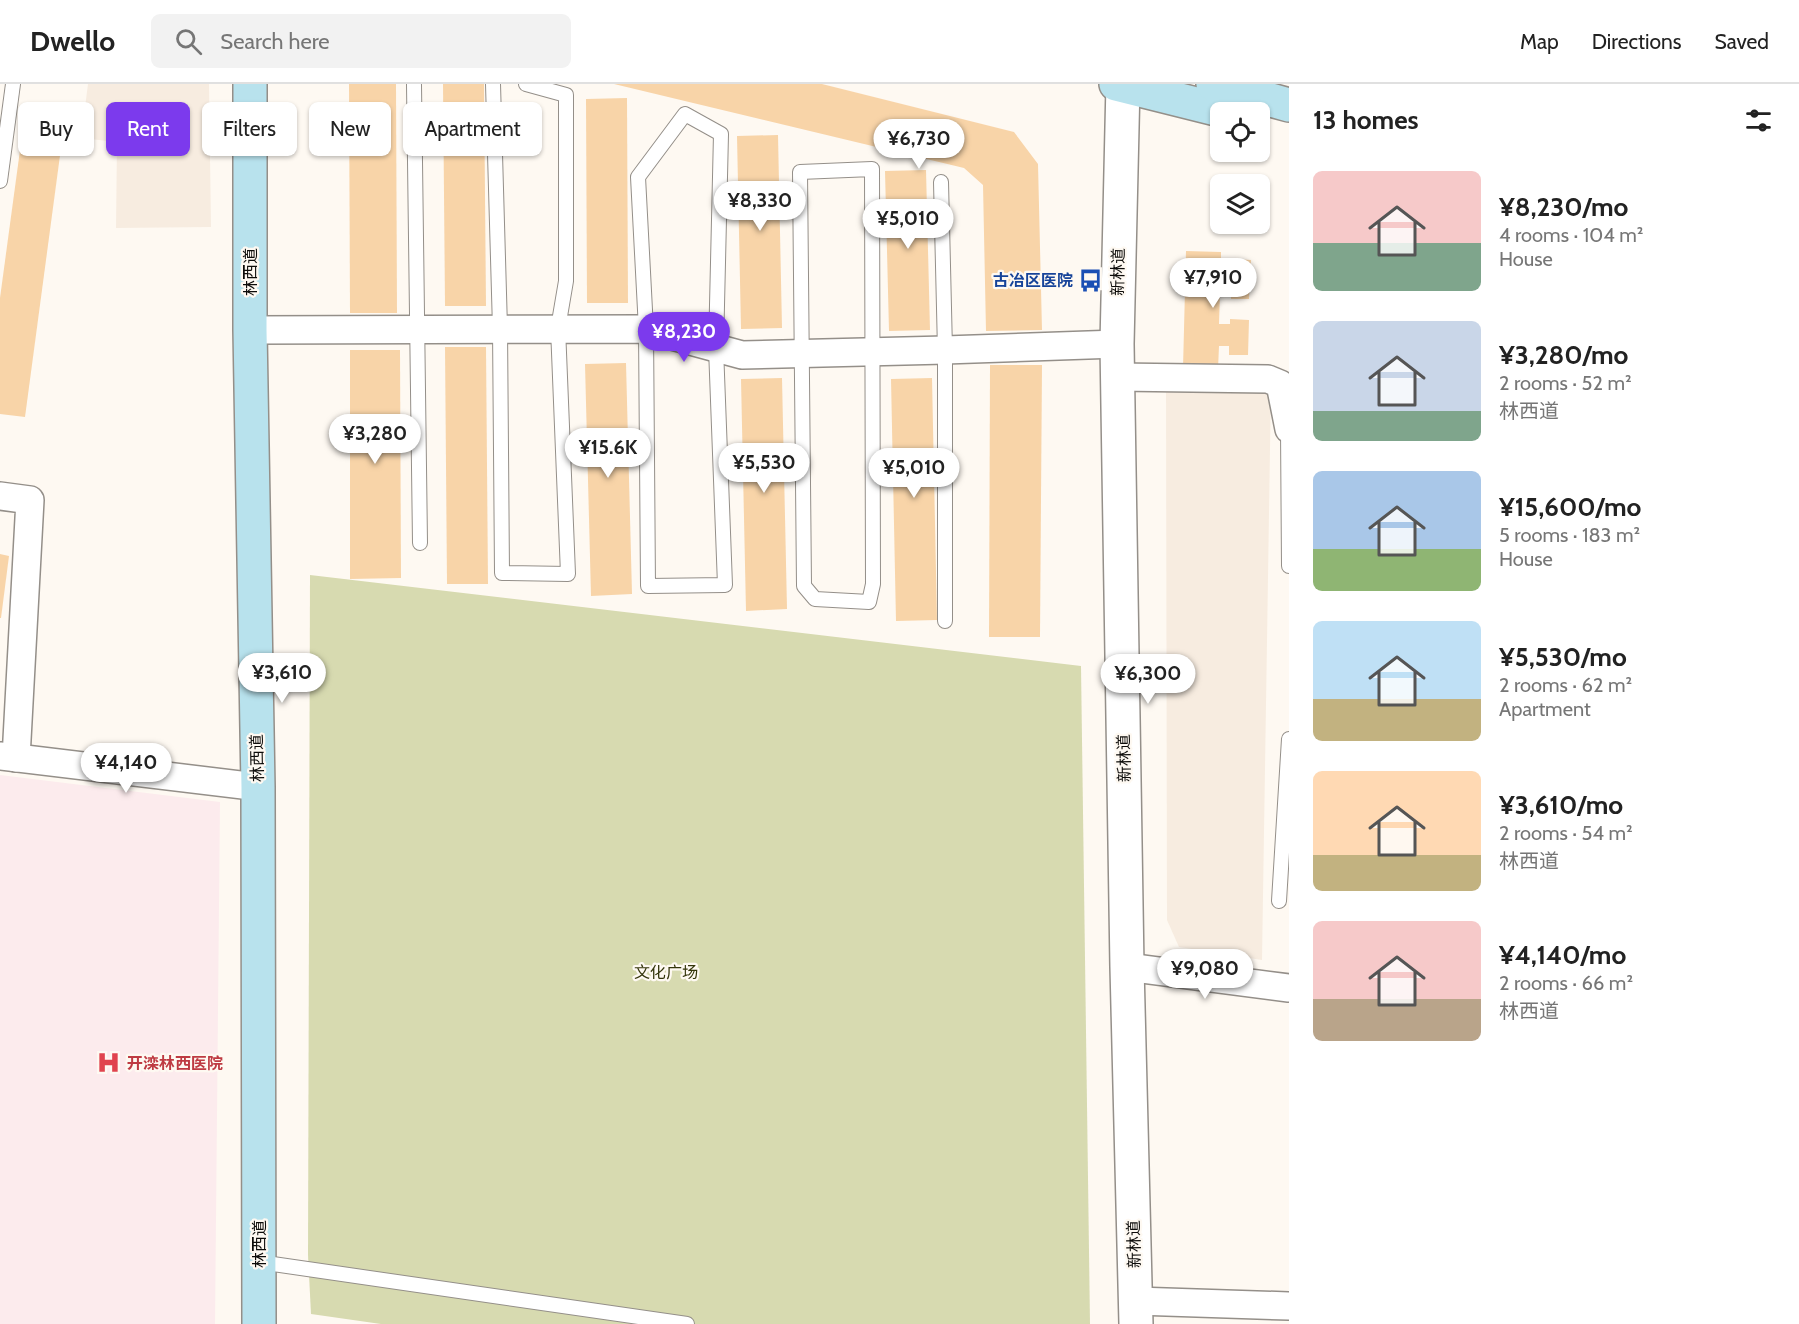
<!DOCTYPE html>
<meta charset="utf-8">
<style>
:root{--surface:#fff;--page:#f2f2f2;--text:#222;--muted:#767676;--line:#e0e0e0;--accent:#7c3aed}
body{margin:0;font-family:Cabin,"Noto Sans SC",sans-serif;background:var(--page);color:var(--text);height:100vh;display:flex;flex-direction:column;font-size:22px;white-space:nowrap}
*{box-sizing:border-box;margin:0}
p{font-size:20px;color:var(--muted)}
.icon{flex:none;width:33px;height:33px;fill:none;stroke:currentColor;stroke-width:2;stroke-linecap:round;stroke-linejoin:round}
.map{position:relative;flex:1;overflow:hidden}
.drawer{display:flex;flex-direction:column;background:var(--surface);width:510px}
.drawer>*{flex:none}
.top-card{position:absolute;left:18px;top:18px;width:570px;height:54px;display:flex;gap:12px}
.fabs{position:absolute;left:1210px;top:18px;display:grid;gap:12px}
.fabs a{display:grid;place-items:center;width:60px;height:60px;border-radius:9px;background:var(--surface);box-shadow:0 2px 4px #0004;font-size:30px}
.price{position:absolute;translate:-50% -51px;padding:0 14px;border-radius:21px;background:#fff;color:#222;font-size:20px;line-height:39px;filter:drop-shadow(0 2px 3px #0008)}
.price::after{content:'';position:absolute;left:50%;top:36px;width:18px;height:14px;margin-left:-9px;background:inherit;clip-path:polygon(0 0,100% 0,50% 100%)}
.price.on{background:var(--accent);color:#fff}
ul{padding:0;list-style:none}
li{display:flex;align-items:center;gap:18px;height:150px;padding:0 24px}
li span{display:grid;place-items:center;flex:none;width:168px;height:120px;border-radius:9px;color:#555}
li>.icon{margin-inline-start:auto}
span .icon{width:72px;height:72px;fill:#fffc;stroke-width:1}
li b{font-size:26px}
h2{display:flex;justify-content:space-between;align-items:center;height:72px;padding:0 24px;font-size:26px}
.chip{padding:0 21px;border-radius:9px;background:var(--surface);box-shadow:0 2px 4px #0004;font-size:21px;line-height:54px}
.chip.on{background:var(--accent);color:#fff}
header{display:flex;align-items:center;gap:36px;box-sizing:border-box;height:84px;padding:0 30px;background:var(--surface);border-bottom:2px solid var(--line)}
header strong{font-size:28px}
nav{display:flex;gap:33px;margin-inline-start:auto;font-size:21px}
.search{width:420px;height:54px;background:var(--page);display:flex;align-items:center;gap:15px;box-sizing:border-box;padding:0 21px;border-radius:9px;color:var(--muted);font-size:22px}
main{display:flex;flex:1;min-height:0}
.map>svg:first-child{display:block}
.built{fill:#f7ece0}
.medical{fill:#fcebed}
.green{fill:#d7dab0}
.building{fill:#f8d4a8}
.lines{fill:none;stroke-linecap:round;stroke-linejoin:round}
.service-casing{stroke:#948f89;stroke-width:16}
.minor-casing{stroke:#948f89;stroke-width:30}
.tertiary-casing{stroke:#948f89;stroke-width:36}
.secondary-casing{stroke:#948f89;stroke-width:36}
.service{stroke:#fff;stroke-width:14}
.minor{stroke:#fff;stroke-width:27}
.tertiary{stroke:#fff;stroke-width:33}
.secondary{stroke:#b8e2ed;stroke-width:33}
.labels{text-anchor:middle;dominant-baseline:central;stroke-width:4.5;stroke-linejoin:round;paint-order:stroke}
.street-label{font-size:16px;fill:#0d0c0a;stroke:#fef9f2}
.transit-label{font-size:16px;font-weight:bold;fill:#164399;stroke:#fef9f2;text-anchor:end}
.park-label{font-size:16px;fill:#34350b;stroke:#fef9f2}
.health-label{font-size:16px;font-weight:bold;fill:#be3a42;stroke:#fef9f2;text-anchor:start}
</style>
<header>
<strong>Dwello</strong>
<div class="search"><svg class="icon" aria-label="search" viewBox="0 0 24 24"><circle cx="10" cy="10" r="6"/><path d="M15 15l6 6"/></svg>Search here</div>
<nav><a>Map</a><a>Directions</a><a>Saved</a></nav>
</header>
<main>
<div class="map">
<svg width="1289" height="1240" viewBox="0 0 1289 1240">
<rect width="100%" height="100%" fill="#fef9f2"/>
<g class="built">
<path d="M88 0H209L211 143 116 144 117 58 81 54Z"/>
<path d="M1166 301H1271L1262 876 1179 863 1167 836Z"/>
</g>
<path class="medical" d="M0 691 220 718 215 1240H0Z"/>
<path class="green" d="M310 491 1081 582 1090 1240H381L311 1230 308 1171Z"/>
<g class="building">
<path d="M349 0H396L397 229H350Z"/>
<path d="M443 0H484L486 222H445Z"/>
<path d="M614 0H822L1014 48 1038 80 1042 246 986 247 983 101 964 84Z"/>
<path d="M627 14 628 219H587L586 15Z"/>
<path d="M23 44 63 49 25 333 0 330V214Z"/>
<path d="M778 51 782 244 741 245 737 52Z"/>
<path d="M926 86 930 246 889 247 885 87Z"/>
<path d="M1186 167 1221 168V181H1232V175L1251 176 1249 215H1231V208H1220L1219 240H1230V235L1249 236 1248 271H1229V262H1219L1218 285 1183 284Z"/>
<path d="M445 263H486L488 500H447Z"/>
<path d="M350 266H400L401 494 350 495Z"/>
<path d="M626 279 632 510 591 512 585 280Z"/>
<path d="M990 281H1042L1040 553H989Z"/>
<path d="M782 294 787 525 746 527 741 295Z"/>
<path d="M932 294 937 536 896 537 891 295Z"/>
<path d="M0 470 9 472 1 534H0Z"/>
</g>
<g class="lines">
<defs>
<g id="service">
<path d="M493 0 500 244 502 489 568 490 558 244 566 197V11L526 0"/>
<path d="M414 1 420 459"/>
<path d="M685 30 721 50 716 264 725 501 648 502 646 245 638 93Z"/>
<path d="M872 85 873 500 869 518 815 515 804 502 800 88Z"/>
<path d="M0 97 13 0"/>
<path d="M941 98 945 266V537"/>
<path d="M1288 345 1289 482"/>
<path d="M1279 817 1289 655"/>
<path d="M259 1178 687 1240"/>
</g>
<g id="minor">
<path d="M250 246 646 245 742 271 945 266 1117 260"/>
<path d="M1117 293 1268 295 1280 300 1289 345"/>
<path d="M0 412 30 416 16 674"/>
<path d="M0 672 258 703"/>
<path d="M1127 883 1289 904"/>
<path d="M1136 1217 1289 1222"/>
</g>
<path id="tertiary" d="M1123 0 1117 260 1127 883 1136 1240"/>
<g id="secondary">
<path d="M250 0V246L258 703 259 1240"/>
<path d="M1116 0 1228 28"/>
<path d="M1213 0 1289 21"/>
</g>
</defs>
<use href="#service" class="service-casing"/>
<use href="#minor" class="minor-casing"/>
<use href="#tertiary" class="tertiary-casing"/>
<use href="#secondary" class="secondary-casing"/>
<use href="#service" class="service"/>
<use href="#minor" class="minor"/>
<use href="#tertiary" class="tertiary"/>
<use href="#secondary" class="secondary"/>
</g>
<defs>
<symbol id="bus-bare" viewBox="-9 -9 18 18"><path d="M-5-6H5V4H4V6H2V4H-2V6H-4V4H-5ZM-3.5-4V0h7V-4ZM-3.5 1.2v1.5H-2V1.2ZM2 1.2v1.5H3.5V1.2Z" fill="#1a4fb4" stroke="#fef9f2" stroke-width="2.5" paint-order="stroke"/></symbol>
<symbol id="hospital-bare" viewBox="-9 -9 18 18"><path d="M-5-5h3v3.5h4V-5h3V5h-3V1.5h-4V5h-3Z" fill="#e0444e" stroke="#fef9f2" stroke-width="2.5" paint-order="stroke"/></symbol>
</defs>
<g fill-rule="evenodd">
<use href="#bus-bare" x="1074" y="180" width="33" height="33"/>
<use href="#hospital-bare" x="92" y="962" width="33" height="33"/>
</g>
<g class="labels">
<g class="street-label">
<text transform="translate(250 188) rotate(-90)">林西道</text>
<text transform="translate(1118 188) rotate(-89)">新林道</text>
<text transform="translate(257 674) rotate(-91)">林西道</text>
<text transform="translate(1124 674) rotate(-91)">新林道</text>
<text transform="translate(259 1160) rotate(-90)">林西道</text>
<text transform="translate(1134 1160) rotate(-91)">新林道</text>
</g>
<g class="transit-label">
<text x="1073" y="196">古冶区医院</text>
</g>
<g class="park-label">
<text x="666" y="888">文化广场</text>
</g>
<g class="health-label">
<text x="127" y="979">开滦林西医院</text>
</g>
</g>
</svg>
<div class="fabs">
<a><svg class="icon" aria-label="locate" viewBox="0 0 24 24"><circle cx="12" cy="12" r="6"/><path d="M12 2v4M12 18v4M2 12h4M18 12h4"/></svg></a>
<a><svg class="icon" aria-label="layers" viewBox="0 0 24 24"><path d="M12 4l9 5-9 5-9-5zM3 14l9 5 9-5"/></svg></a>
</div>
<b class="price" style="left:919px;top:86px">¥6,730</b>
<b class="price" style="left:760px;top:148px">¥8,330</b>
<b class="price" style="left:908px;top:166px">¥5,010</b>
<b class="price" style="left:1213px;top:225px">¥7,910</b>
<b class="price on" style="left:684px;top:279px">¥8,230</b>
<b class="price" style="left:375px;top:381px">¥3,280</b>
<b class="price" style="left:608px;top:395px">¥15.6K</b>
<b class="price" style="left:764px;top:410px">¥5,530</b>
<b class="price" style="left:914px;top:415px">¥5,010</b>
<b class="price" style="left:282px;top:620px">¥3,610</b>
<b class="price" style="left:1148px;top:621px">¥6,300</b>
<b class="price" style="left:126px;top:710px">¥4,140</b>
<b class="price" style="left:1205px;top:916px">¥9,080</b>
<div class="top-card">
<a class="chip">Buy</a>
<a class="chip on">Rent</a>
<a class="chip">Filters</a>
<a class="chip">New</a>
<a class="chip">Apartment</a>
</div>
</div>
<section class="drawer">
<h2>13 homes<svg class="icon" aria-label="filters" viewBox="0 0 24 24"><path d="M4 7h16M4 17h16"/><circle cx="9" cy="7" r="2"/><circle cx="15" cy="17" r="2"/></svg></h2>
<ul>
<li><span style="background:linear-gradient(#f6c9c9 60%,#7fa58c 0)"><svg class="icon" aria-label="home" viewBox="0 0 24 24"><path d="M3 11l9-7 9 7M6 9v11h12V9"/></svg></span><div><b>¥8,230/mo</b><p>4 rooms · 104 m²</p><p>House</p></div></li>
<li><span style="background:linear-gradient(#c9d6e8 75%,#7fa58c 0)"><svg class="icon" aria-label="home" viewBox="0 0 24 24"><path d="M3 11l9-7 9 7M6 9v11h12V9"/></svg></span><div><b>¥3,280/mo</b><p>2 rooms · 52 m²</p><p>林西道</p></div></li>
<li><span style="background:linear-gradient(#a9c7e8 65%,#8fb573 0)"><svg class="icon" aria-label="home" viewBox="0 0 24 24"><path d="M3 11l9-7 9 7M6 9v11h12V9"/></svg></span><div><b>¥15,600/mo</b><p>5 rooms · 183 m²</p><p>House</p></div></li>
<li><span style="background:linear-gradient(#bfe0f5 65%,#c2b280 0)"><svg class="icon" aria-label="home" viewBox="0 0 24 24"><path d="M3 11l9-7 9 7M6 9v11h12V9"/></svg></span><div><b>¥5,530/mo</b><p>2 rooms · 62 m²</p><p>Apartment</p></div></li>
<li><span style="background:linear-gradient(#ffd9b3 70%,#c2b280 0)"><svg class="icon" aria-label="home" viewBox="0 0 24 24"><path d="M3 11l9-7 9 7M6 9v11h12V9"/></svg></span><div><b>¥3,610/mo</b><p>2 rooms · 54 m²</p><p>林西道</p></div></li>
<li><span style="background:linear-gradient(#f6c9c9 65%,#b9a48a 0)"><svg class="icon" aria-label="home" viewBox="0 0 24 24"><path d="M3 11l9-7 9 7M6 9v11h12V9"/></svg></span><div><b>¥4,140/mo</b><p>2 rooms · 66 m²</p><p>林西道</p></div></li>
</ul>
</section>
</main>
